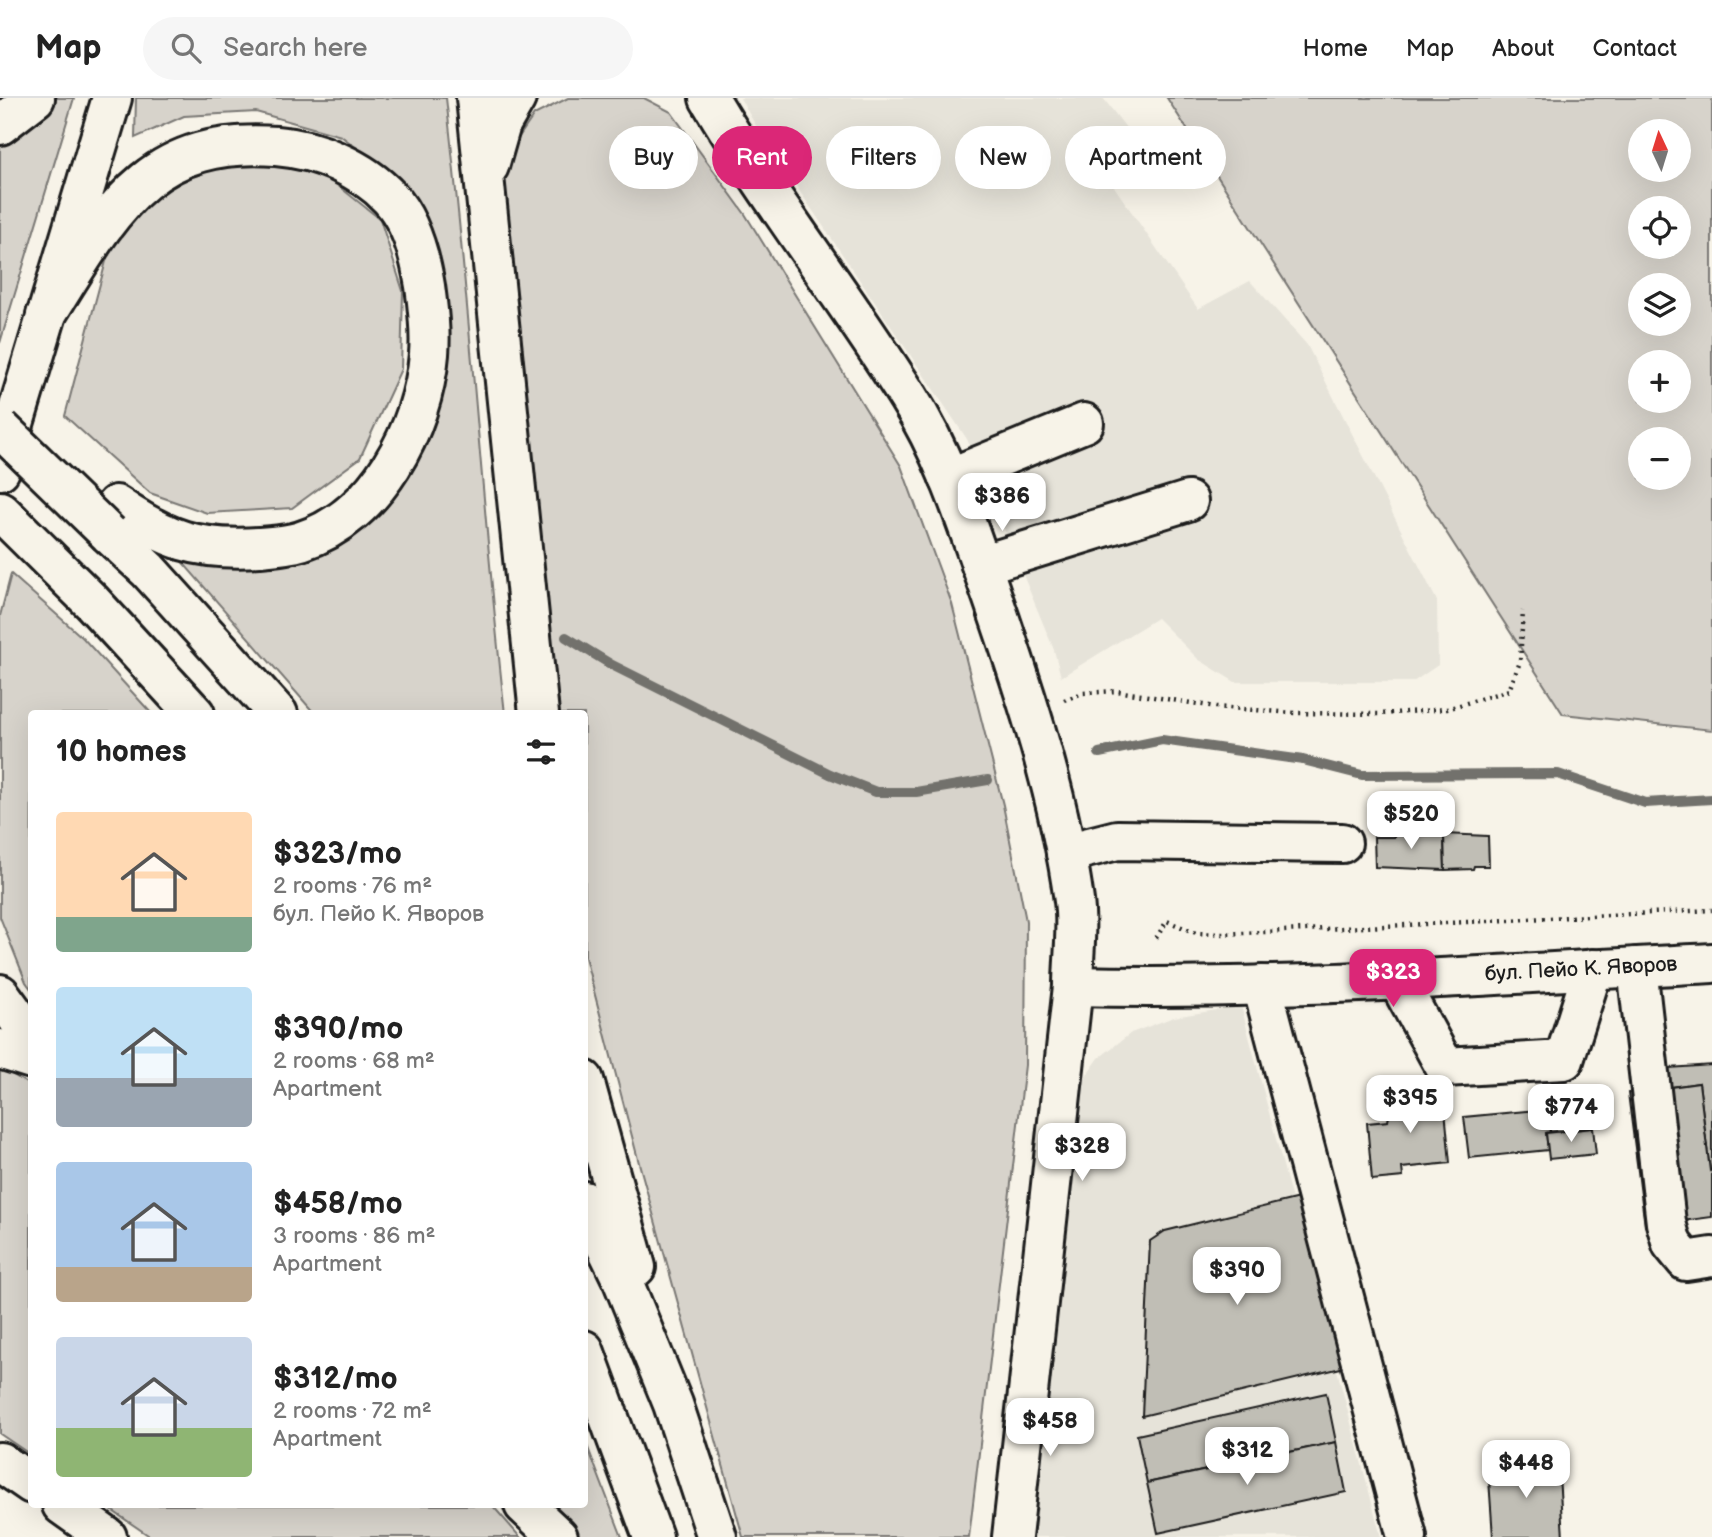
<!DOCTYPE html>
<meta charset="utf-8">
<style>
:root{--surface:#fff;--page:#f6f6f6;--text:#222;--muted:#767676;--line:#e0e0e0;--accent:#db2777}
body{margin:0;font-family:"Balsamiq Sans",sans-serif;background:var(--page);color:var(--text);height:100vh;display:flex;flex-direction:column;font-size:26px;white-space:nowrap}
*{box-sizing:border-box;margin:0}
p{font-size:23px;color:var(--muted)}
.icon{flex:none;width:38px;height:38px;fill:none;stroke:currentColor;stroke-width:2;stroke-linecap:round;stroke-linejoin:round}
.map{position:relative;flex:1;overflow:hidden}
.drawer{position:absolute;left:28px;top:612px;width:560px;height:798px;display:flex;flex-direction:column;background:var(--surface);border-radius:7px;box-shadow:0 7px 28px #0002}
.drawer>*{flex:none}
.banner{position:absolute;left:609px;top:28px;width:665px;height:63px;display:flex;gap:14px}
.needle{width:46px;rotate:356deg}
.controls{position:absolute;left:1628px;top:21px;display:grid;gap:14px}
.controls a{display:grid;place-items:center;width:63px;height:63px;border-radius:50%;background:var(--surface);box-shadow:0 7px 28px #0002;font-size:35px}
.price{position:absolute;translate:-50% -60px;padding:0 16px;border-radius:14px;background:#fff;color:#222;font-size:23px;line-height:46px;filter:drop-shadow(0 2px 4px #0008)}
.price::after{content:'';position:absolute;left:50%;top:42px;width:21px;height:16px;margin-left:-10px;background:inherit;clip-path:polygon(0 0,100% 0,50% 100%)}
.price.on{background:var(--accent);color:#fff}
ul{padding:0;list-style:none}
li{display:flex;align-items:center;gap:21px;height:175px;padding:0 28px}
li span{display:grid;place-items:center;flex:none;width:196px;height:140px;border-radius:7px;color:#555}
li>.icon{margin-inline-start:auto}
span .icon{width:84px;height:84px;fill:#fffc;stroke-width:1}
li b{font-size:30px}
h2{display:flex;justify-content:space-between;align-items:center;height:84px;padding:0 28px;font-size:30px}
.pill{padding:0 24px;border-radius:32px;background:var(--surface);box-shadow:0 7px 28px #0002;font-size:24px;line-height:63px}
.pill.on{background:var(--accent);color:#fff}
header{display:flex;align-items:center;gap:42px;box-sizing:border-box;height:98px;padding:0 35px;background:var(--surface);border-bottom:2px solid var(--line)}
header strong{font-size:33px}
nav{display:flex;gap:38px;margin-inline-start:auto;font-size:24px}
.search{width:490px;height:63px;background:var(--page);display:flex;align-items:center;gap:18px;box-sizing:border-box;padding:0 24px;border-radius:38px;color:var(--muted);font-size:26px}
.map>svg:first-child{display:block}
.built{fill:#e6e3d9}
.green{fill:#d7d3cb;stroke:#7a7874;stroke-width:2;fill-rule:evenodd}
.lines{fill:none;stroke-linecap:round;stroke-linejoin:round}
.stream{stroke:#72716c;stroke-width:10}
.building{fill:#c0beb5;stroke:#1c1c1c;stroke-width:2}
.minor-casing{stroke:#1c1c1c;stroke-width:44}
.major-casing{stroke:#1c1c1c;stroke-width:44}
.path{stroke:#1c1c1c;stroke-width:4.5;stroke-dasharray:2 5;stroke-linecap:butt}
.minor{stroke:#f7f3e8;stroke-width:38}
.major{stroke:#f7f3e8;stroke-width:38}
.major-bridge-casing{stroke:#1c1c1c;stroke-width:44;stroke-linecap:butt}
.major-bridge{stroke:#f7f3e8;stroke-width:38}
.labels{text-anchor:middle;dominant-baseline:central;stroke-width:5;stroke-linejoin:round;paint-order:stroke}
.street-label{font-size:21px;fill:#1c1c1c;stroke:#f7f3e8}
</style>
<header>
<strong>Map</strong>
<div class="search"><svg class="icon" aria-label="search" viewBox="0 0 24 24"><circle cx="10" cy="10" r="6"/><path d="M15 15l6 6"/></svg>Search here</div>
<nav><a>Home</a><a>Map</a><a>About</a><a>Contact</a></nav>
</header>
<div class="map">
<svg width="1712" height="1439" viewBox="0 0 1712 1439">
<rect width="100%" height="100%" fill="#f7f3e8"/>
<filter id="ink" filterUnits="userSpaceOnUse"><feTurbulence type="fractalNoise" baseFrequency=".0143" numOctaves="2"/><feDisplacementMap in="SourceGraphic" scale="14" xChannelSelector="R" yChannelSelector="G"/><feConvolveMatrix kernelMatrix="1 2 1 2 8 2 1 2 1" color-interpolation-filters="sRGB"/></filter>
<g filter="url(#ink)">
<g class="built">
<path d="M740 0H1103L1134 40 1098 65 1198 211 1250 183 1307 247 1437 503 1438 567 1413 584H1235L1198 561 1157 520 1061 579 1054 552 967 341 759 33Z"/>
<path d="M1241 908 1381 1439H1031L1079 988 1099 960 1131 935 1174 919Z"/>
</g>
<g class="green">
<path d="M47 0H74L0 245V35Z"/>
<path d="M136 0H446C470 205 482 411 505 616H315L178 459 243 464 392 385 446 225 433 138 400 83 341 38 256 14 184 18 135 40Z"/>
<path d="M568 0H644L671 14 745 116 901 368 952 506 1003 707 1026 823 1025 967 969 1439H743L639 1065 585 859 584 616H554L503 85 508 55 534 17Z"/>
<path d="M1167 0H1712V632L1563 616ZM1640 33H1678V72H1640ZM1640 110H1678V149H1640ZM1640 187H1678V226H1640ZM1640 264H1678V303H1640ZM1640 341H1678V380H1640Z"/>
<path d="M244 62 322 75 380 121 403 193 401 271 360 360 292 410 207 415 150 395 65 318 110 148 165 85Z"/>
<path d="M11 476 83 540 152 616H32L31 891 26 884 0 819V518Z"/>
<path d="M0 969 31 988V1357L0 1336Z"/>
<path d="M585 1342 622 1439H580L551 1407H584Z"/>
<path d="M104 1407H492L520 1439H151Z"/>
</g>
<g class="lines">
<g class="stream">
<path d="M566 539 612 567 830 676 876 694H916L988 682"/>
<path d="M1099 655 1162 642 1303 662 1362 677 1558 676 1645 705 1712 701"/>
</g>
</g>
<g class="building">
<path d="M1444 735 1445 772 1375 769 1374 739H1394V736Z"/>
<path d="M1444 736 1488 738 1489 768H1474L1473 771 1445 772Z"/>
<path d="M1712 967V1072L1710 1073 1699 985 1666 990V973L1669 970Z"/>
<path d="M1699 985 1710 1073 1712 1072V1119L1645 1128 1628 995Z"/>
<path d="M1587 990 1592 1030 1550 1034 1545 995Z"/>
<path d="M1443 991 1450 1065 1402 1070 1403 1079 1372 1082 1367 1025 1388 1023 1389 1018 1386 1013 1388 1006 1394 1003 1396 995Z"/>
<path d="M1547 1011 1550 1034 1546 1035 1548 1052 1469 1060 1464 1019Z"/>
<path d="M1593 1030 1596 1056 1549 1061 1546 1035Z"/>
<path d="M1307 1098 1345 1269 1142 1318 1150 1143 1165 1133Z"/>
<path d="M1326 1295 1336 1344 1147 1385 1137 1337Z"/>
<path d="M1336 1344 1346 1394 1158 1435 1147 1385Z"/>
<path d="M1558 1362 1563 1439H1493L1488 1367Z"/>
</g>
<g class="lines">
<defs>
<g id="minor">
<path d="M949 380 1084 325"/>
<path d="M981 467 1188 403"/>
<path d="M1066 755 1117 742 1342 745"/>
<path d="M1637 869 1666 1125 1672 1146 1686 1163 1712 1159"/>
<path d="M1397 881 1445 969 1564 962 1593 871"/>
<path d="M1262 887 1407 1439"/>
<path d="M1073 888C1286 893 1499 876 1712 865"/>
</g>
<g id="major">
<path d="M476 0 539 616"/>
<path d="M709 0C770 103 844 197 908 299 947 360 968 430 992 498 1026 597 1060 699 1074 803 1078 830 1073 861 1073 888L1012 1439"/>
<path d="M0 27 35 0"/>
<path d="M489 68 501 26 516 0"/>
<path d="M46 217C108 120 143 38 276 48 317 51 362 70 390 100 411 123 420 158 425 188 428 210 431 233 429 256 423 330 377 419 301 443 288 447 273 448 259 449 198 453 166 442 116 407"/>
<path d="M0 372 112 0"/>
<path d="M0 413 92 504 195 616"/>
<path d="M109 436 148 472 278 616"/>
<path d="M0 896 32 940"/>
<path d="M0 951 32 961"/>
<path d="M584 982 636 1169"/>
<path d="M584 1103 622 1181 673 1306 717 1439"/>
<path d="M584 1252 653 1439"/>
<path d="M0 1364 32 1386"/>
<path d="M62 1407 107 1439"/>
<path d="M524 1407 558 1439"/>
</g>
</defs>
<use href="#minor" class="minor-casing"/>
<use href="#major" class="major-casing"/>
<g class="path">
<path d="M1064 602 1083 595 1117 593 1216 609 1294 615 1381 616 1447 611 1509 592 1520 564 1523 513"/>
<path d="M1156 840 1167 823 1196 835 1222 836 1712 812"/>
</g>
<use href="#minor" class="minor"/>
<use href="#major" class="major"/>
<defs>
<path id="major-bridge" d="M0 330 109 436"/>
</defs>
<use href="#major-bridge" class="major-bridge-casing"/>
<use href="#major-bridge" class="major-bridge"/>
</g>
</g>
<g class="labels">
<g class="street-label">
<text transform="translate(1581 871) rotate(-3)">бул. Пейо К. Яворов</text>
</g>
</g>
</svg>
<div class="controls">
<a><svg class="needle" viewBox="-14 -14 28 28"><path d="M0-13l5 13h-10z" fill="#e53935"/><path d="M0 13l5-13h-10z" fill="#767676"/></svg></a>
<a><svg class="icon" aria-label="locate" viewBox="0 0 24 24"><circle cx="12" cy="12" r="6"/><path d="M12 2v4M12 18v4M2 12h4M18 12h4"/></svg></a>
<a><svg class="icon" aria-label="layers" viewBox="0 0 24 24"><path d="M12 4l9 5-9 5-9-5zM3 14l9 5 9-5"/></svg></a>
<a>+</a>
<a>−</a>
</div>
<b class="price" style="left:1002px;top:435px">$386</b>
<b class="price" style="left:1411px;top:753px">$520</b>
<b class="price on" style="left:1393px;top:911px">$323</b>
<b class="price" style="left:1410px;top:1037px">$395</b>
<b class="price" style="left:1571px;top:1046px">$774</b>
<b class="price" style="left:1082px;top:1085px">$328</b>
<b class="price" style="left:1237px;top:1209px">$390</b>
<b class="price" style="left:1050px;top:1360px">$458</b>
<b class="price" style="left:1247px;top:1389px">$312</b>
<b class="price" style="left:1526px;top:1402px">$448</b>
<div class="banner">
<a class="pill">Buy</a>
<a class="pill on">Rent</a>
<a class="pill">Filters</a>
<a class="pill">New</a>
<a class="pill">Apartment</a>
</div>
<section class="drawer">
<h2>10 homes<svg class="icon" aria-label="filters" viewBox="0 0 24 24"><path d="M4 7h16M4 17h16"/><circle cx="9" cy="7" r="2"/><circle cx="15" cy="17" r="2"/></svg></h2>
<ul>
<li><span style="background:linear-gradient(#ffd9b3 75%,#7fa58c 0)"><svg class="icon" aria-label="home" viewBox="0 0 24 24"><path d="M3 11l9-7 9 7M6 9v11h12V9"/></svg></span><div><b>$323/mo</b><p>2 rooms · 76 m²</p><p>бул. Пейо К. Яворов</p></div></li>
<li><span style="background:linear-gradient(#bfe0f5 65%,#9aa5b1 0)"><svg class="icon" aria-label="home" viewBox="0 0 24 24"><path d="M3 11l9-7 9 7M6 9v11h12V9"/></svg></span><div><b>$390/mo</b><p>2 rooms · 68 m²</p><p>Apartment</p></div></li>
<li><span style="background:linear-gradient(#a9c7e8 75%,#b9a48a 0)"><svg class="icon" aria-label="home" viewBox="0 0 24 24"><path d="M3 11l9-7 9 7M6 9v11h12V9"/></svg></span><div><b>$458/mo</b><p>3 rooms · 86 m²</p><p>Apartment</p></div></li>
<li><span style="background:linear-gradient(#c9d6e8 65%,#8fb573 0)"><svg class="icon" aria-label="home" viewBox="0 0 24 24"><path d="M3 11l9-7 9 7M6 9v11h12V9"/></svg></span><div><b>$312/mo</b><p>2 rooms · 72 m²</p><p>Apartment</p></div></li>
</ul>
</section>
</div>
